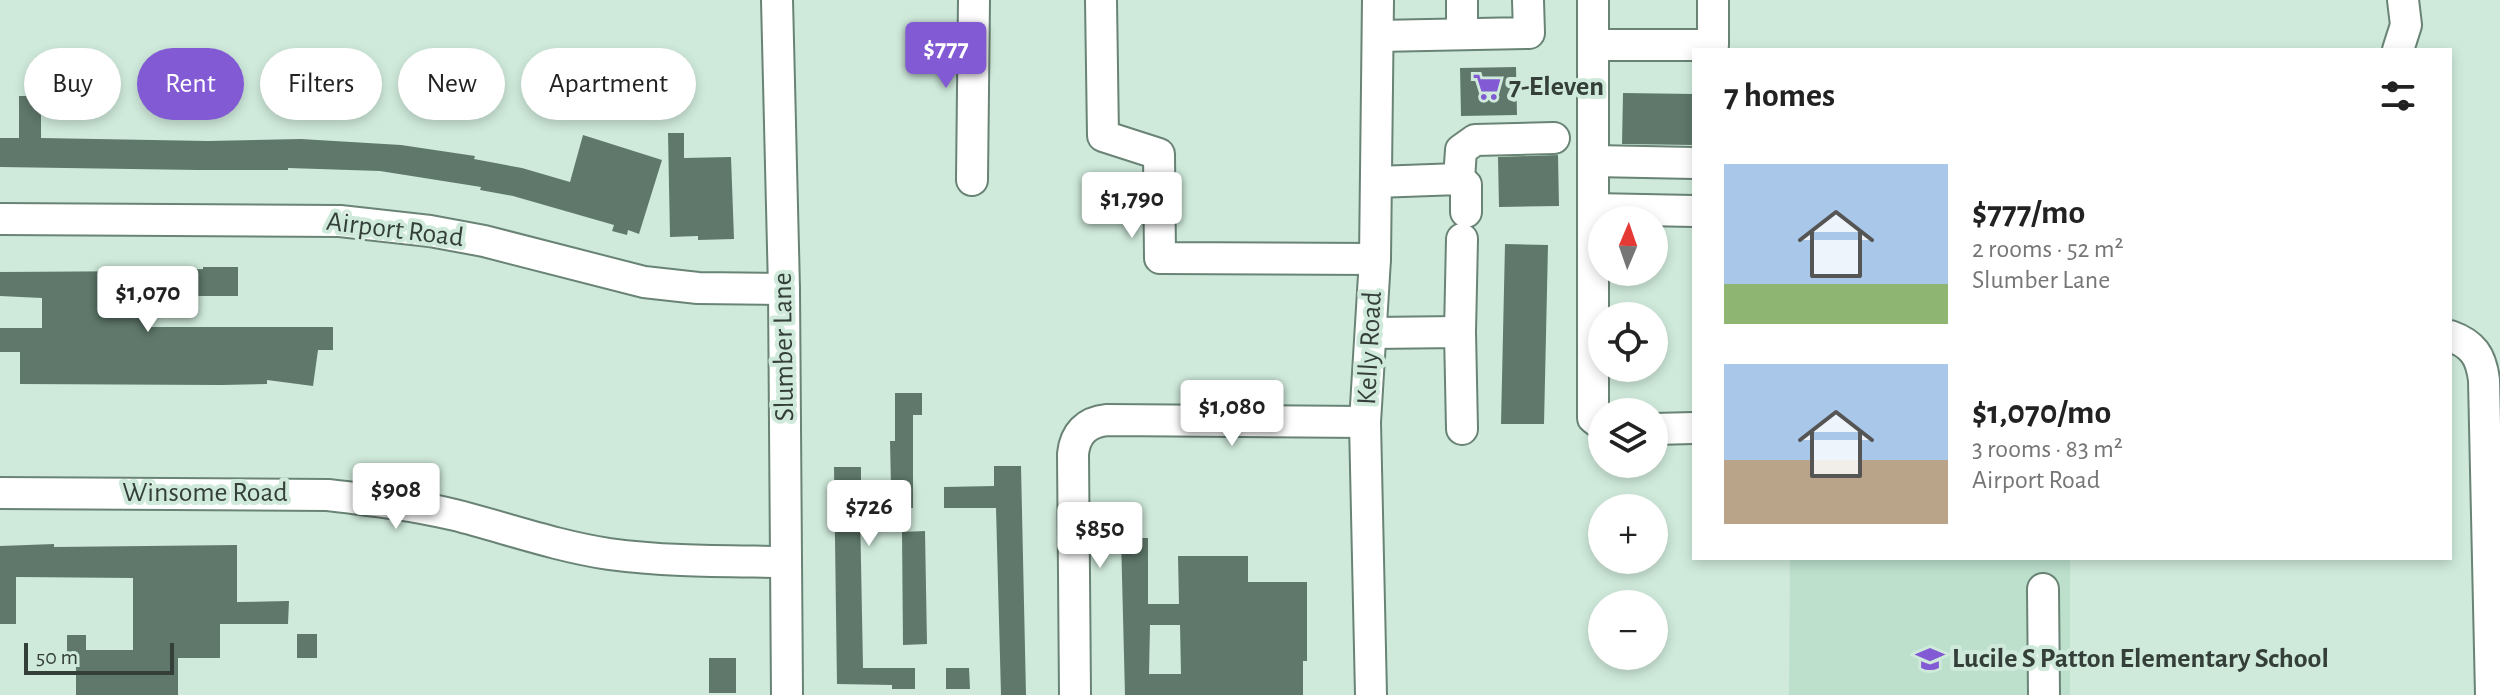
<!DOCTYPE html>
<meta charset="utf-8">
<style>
:root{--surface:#fff;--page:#f2f2f2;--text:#222;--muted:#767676;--accent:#815ad4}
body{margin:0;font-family:"Alegreya Sans",sans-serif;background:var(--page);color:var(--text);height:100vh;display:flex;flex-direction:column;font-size:30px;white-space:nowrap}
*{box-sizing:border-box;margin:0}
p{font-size:26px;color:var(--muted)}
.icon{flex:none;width:44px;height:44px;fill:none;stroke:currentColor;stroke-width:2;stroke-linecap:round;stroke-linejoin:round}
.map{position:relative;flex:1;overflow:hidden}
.sheet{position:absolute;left:1692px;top:48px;width:760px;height:512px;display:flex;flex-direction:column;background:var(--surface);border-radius:0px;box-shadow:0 4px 12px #0003}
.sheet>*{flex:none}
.banner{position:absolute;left:24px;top:48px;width:760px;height:72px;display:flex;gap:16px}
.needle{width:52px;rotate:2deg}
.buttons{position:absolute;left:1588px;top:206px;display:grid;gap:16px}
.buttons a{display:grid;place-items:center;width:80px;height:80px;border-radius:50%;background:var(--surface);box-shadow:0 4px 12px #0003;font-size:40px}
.scale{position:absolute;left:24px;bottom:20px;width:150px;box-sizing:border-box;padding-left:8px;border:4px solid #343f39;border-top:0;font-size:22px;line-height:28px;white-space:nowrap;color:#343f39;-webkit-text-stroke:6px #cfeadb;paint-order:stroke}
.price{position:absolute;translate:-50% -68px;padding:0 18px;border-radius:8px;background:#fff;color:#222;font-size:26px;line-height:52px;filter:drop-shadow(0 2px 4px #0008)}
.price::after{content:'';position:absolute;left:50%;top:48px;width:24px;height:18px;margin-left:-12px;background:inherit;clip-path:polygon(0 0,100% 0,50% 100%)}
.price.on{background:var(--accent);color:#fff}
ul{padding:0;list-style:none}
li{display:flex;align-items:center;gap:24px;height:200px;padding:0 32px}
li span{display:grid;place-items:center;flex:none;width:224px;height:160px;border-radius:0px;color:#555}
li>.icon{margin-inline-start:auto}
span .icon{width:96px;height:96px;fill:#fffc;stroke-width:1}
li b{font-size:34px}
h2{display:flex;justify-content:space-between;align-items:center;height:96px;padding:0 32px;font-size:34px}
.chip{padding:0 28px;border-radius:36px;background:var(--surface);box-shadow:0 4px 12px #0003;font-size:28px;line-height:72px}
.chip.on{background:var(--accent);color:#fff}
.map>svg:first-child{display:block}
.built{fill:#bde0cd}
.building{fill:#5f786b;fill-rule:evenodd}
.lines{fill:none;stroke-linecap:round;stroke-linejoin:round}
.minor-casing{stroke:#698375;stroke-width:34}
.minor{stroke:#fff;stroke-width:30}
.labels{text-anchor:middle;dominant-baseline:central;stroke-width:8;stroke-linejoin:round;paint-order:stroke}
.poi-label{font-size:28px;font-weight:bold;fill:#343f39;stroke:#cfeadb;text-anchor:start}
.street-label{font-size:28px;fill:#343f39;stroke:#cfeadb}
</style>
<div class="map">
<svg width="2500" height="695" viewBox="0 0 2500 695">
<rect width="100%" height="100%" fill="#cfeadb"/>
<path class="built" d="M1790 558H2070V695H1789Z"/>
<g class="building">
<path d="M1516 67 1517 115 1461 116 1460 68Z"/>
<path d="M1623 93 1694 94V145L1622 144Z"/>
<path d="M19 96H41V138L208 141 301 139 401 145 475 156 474 159 522 168 570 182 583 135 662 160 639 234 628 230 627 235 612 231 614 225 513 196 480 190 481 187 380 171 288 168V170H197L0 167V138H19Z"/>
<path d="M668 133H684V158L731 157 734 239 698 240V236L670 237Z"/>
<path d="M1558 155 1559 206 1499 207 1498 157Z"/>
<path d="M1505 244 1548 245 1544 424H1501Z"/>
<path d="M203 267H238V296H146V327H333V350H318L313 386 267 380V384L222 385 20 384V352H0V328H42V298L0 296V272L157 271 203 269Z"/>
<path d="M895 393H922V415H913V508L860 509 863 668H915V689H892V685L837 684 834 467H861V488L891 487 890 441H895Z"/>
<path d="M994 466H1021L1026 695H1001L996 508H944V487L994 486Z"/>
<path d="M925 531 927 644 903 645 902 532Z"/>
<path d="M1121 538H1148V604H1179L1178 556H1248V582H1307V661H1303V695H1125ZM1150 625H1180L1181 674H1149Z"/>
<path d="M54 544V547L237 545V602L289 601 288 624H220V658H178V695H76V658H67V635H86V650H133V578L16 577V624H0V546Z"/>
<rect x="297" y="634" width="20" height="24"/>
<rect x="709" y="658" width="27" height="35"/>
<path d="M946 668H969L970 689H946Z"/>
</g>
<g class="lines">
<defs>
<g id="minor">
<path d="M777 0 784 289 787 695"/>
<path d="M1101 0 1103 136 1159 154 1160 258 1375 259"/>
<path d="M1462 0V34"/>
<path d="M1593 0V418L1602 425"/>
<path d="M1378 36 1529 33 1528 0"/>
<path d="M1593 45H1713V0"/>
<path d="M2398 50 2406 25 2403 0"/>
<path d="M1594 161 1694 163"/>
<path d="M1459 179 1461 150 1475 140 1554 138"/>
<path d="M972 180 974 0"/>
<path d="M1376 182 1459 179 1466 185V212"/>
<path d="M1593 209 1694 211"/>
<path d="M0 219 340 221 430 231 484 241 644 282 698 288 784 289"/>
<path d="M1460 332 1462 239"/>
<path d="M1371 333 1460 332 1462 429"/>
<path d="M2450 336C2473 344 2481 356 2484 380L2491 695"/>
<path d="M1654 429 1694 428"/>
<path d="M0 493 328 495C371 500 413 505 455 515 506 528 556 546 609 554 668 562 727 561 786 562"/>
<path d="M2043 589 2044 695"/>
<path d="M1075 695 1073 454C1075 434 1086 422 1107 420L1365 422"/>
<path d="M1371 695 1365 422 1375 259 1378 0"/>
</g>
</defs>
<use href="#minor" class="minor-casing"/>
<use href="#minor" class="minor"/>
</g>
<defs>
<symbol id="supermarket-bare" viewBox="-9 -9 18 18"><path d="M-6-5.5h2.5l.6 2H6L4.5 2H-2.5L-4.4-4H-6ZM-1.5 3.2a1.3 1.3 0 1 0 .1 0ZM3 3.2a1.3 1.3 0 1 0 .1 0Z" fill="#815ad4" stroke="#cfeadb" stroke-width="2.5" paint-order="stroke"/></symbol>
<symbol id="school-bare" viewBox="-9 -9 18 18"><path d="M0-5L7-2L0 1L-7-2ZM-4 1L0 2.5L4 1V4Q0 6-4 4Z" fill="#815ad4" stroke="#cfeadb" stroke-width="2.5" paint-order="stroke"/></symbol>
</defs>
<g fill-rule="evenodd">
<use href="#supermarket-bare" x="1467" y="67" width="40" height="40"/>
<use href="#school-bare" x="1910" y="639" width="40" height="40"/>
</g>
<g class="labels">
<g class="poi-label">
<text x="1509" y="87">7-Eleven</text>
<text x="1952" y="659">Lucile S Patton Elementary School</text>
</g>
<g class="street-label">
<text transform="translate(395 230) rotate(7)">Airport Road</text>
<text transform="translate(784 347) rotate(-91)">Slumber Lane</text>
<text transform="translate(1370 348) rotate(-87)">Kelly Road</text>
<text x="205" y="493">Winsome Road</text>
</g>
</g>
</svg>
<div class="buttons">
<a><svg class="needle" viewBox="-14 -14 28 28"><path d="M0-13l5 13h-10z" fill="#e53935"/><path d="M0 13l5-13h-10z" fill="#767676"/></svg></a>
<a><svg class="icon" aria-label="locate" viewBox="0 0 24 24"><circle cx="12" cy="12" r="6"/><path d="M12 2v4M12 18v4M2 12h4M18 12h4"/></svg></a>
<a><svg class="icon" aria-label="layers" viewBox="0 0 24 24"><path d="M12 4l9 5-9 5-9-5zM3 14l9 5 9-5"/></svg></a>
<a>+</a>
<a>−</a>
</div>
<div class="scale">50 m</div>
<b class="price on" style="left:946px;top:90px">$777</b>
<b class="price" style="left:1132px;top:240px">$1,790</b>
<b class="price" style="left:148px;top:334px">$1,070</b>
<b class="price" style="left:1232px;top:448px">$1,080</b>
<b class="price" style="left:396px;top:531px">$908</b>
<b class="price" style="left:869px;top:548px">$726</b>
<b class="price" style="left:1100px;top:570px">$850</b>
<div class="banner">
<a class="chip">Buy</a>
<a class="chip on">Rent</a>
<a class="chip">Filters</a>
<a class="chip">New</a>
<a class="chip">Apartment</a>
</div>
<section class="sheet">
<h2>7 homes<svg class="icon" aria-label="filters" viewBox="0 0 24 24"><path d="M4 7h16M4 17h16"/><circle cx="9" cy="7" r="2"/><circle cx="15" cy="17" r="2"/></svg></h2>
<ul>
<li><span style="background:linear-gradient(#a9c7e8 75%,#8fb573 0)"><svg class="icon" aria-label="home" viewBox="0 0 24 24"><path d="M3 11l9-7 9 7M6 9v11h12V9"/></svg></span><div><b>$777/mo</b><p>2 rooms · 52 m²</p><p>Slumber Lane</p></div></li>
<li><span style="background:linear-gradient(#a9c7e8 60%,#b9a48a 0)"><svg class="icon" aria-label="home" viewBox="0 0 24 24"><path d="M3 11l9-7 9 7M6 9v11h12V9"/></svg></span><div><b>$1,070/mo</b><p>3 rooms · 83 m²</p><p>Airport Road</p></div></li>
</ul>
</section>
</div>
